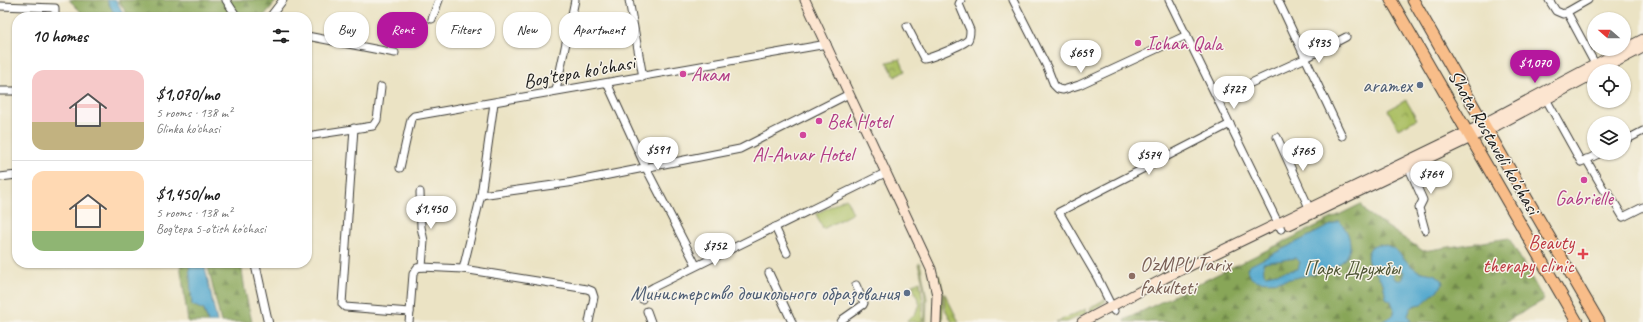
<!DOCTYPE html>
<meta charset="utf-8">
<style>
:root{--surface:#fff;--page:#f6f6f6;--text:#222;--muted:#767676;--line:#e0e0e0;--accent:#b5179e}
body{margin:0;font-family:Caveat,sans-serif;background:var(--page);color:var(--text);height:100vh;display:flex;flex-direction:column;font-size:15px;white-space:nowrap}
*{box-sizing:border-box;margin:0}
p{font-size:13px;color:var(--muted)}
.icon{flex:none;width:22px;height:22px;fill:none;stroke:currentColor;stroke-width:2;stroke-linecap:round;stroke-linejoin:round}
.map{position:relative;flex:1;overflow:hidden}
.panel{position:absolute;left:12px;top:12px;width:300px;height:256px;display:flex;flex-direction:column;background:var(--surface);border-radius:16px;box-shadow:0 1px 3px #0004}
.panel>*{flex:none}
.top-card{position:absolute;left:324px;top:12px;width:380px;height:36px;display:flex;gap:8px}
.needle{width:26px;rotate:290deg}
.controls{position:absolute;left:1587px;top:12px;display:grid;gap:8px}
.controls a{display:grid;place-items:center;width:44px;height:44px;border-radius:50%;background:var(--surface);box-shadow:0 1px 3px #0004;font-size:20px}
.price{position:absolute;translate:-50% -34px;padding:0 9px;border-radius:14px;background:#fff;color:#222;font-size:13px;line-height:26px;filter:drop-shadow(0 1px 2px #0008)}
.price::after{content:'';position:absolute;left:50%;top:24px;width:12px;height:9px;margin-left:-6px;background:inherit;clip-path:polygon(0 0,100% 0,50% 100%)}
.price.active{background:var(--accent);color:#fff}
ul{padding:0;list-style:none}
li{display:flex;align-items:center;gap:12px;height:100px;padding:0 20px}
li+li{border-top:1px solid var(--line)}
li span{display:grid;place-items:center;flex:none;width:112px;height:80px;border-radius:12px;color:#555}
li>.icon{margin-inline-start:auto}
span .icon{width:48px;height:48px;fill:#fffc;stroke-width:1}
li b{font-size:17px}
h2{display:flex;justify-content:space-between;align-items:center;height:48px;padding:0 20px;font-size:17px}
.chip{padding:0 14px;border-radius:16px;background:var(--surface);box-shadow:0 1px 3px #0004;font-size:14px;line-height:36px}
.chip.active{background:var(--accent);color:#fff}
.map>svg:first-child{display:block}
.grass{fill:url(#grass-tufts);stroke:#646e40}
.forest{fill:url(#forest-firs);stroke:#52613a}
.park{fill:url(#park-crowns);stroke:#646e40}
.pitch{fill:#abbf63;stroke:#646e40}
.water{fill:#52a8ce;stroke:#376275;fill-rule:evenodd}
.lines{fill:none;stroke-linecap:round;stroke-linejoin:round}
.minor-casing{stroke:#3b3a35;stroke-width:9}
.tertiary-casing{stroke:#3b3a35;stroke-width:10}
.secondary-casing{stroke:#3b3a35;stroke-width:11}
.primary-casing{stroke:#3b3a35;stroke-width:13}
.minor{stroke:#fff;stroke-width:7}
.tertiary{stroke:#fff;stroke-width:8}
.secondary{stroke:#fce5d0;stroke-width:9}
.primary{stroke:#f8bd89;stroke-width:11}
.hotel-dot{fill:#d1479c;stroke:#f7f3e8;stroke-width:1.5}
.service-dot{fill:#5c6f8a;stroke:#f7f3e8;stroke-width:1.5}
.health-dot{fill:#e0444e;stroke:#f7f3e8;stroke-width:1.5}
.education-dot{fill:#8d6e63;stroke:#f7f3e8;stroke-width:1.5}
.labels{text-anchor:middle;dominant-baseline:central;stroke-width:3;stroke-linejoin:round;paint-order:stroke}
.hotel-label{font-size:20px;fill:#b23c85;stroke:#f7f3e8;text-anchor:start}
.street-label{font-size:20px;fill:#1c1c1c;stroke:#f7f3e8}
.service-label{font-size:20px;fill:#4e5e75;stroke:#f7f3e8;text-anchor:end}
.health-label{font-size:20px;fill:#be3a42;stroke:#f7f3e8;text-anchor:end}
.education-label{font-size:20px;fill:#785e54;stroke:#f7f3e8;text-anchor:start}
.park-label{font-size:20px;fill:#4e5535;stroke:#f7f3e8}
</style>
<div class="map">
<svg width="1643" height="322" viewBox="0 0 1643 322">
<defs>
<pattern id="grass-tufts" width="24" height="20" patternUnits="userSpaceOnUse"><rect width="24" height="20" fill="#abbf63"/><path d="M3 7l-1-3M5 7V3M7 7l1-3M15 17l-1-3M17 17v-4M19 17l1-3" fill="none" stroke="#8a9a51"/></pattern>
<pattern id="forest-firs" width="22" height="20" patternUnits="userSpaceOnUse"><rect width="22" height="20" fill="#88a659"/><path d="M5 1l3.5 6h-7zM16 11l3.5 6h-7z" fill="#6e8649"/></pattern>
<pattern id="park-crowns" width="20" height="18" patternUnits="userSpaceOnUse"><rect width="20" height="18" fill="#abbf63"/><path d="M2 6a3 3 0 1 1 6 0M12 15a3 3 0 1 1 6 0" fill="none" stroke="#8a9a51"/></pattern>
</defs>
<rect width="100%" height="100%" fill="#f7f3e8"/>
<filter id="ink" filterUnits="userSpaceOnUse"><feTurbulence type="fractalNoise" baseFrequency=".025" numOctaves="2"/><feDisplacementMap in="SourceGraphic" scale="8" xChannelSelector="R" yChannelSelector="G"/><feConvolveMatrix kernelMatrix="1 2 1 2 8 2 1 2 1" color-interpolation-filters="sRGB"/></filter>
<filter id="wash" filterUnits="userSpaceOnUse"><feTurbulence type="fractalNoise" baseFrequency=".012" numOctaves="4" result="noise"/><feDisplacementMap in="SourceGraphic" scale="16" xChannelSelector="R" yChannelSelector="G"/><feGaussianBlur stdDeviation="0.9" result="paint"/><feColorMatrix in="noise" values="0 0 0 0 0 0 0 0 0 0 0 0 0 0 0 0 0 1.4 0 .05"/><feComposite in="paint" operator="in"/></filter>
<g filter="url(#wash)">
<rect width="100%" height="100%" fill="#ebe3c4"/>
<g class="grass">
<path d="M920 263 927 299 926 322H924C927 302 924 283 918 264Z"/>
<path d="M936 272C945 279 943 311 942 322H940V290Z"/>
<path d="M920 281 923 303 922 322H908L907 320 914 315 920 305 912 284Z"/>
<path d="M944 292 959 322H952L945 309Z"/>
<path d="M1105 299 1106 301 1091 311 1090 308Z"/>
<path d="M1086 309 1087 313 1067 322H1056Z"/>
</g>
<g class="forest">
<path d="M69 0H107L116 17H86Z"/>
<path d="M118 0H277L263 17H129Z"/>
<path d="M1361 204 1367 213 1423 251 1509 238 1544 300 1505 322H1125L1124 320Z"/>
<path d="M180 263H189L191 273 208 322H188Z"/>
<path d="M207 263H241L245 291 252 322H221Z"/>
</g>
<g class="park">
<path d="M900 59 905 71 895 77 887 62Z"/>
<path d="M1406 100 1417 119 1398 129 1388 110Z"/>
</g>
<path class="pitch" d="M846 198 853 213 823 229 816 214Z"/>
<g class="water">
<path d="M107 0H116L125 17H116Z"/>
<path d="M1339 221C1345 227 1349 234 1350 243 1352 268 1317 273 1299 277 1285 280 1267 285 1253 279 1249 277 1248 273 1247 269L1249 266ZM1296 258 1300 262 1298 269 1266 275 1264 274 1263 263Z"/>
<path d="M1378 244C1401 245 1403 264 1419 271 1427 274 1436 272 1442 280L1443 284 1441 287 1422 304 1415 305 1411 308 1408 315 1411 322H1381L1392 316 1394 309 1391 301 1386 298 1383 283 1368 262C1366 253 1369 246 1378 244ZM1400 269 1404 272V276L1402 280H1397L1394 278 1393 274 1396 270Z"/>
<path d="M189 263H204L217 322H208L204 310 192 305Z"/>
</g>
</g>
<g filter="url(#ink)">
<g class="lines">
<defs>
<g id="minor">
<path d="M226 0 237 17"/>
<path d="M629 0 643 77"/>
<path d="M1013 0 1047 67 1054 85 1058 89 1063 90 1079 85 1187 35"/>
<path d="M1169 0 1281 229"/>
<path d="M1278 0 1342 136"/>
<path d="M1549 0 1556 11 1563 14 1567 12"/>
<path d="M1588 0 1567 12 1595 64"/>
<path d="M0 6 55 8V17"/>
<path d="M270 17 283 0"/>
<path d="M432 19 439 0"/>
<path d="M907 26 924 59C931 58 963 45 968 40 970 37 970 34 970 30L959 4 961 0"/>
<path d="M307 36 395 53"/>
<path d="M607 83 646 168 696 265"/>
<path d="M556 90 575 0"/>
<path d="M0 91H17"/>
<path d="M1218 98 1306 58 1346 37"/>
<path d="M1546 99 1581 162 1601 153"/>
<path d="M354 128 342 304 345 307 410 312 413 274 417 268 422 267 463 269 587 289 592 291 594 297 589 322"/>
<path d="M307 136 373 126 377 120 381 87"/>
<path d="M1277 137 1311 212"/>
<path d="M1624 141 1643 131"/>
<path d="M1586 159 1604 190 1608 192 1623 217 1643 207"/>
<path d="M1407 164 1423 200 1419 208 1425 230"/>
<path d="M400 168 411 119 414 116 827 44"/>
<path d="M0 177 17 175"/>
<path d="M420 192 421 227 424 241 422 267"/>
<path d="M481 195 568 183 740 149 849 94"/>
<path d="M775 227 787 253"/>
<path d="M463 269 481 195 494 103"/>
<path d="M769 273 792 322"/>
<path d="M642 299V294L654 287 885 173"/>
<path d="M647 311 651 322"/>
<path d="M1114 311 1097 277 1059 212 1230 124"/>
<path d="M409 322 410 312"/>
<path d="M841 322 843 319 863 305 864 303 856 285"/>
</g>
<path id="tertiary" d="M255 263 268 322"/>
<g id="secondary">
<path d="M805 0 931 269 937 295 936 322"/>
<path d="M1624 49 1643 39"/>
<path d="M1599 71 1643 48"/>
<path d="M1289 225 1498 125 1594 74"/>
<path d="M1082 322 1165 278 1475 128 1624 49"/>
</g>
<g id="primary">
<path d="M1391 0 1577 322"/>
<path d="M1413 0 1506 163 1599 322"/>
</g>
</defs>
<use href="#minor" class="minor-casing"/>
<use href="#tertiary" class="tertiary-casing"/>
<use href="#secondary" class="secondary-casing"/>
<use href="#primary" class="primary-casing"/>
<use href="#minor" class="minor"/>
<use href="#tertiary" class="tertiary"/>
<use href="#secondary" class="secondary"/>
<use href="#primary" class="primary"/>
</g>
</g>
<g class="hotel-dot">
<circle cx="1138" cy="43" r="4"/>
<circle cx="683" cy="74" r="4"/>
<circle cx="819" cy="121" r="4"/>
<circle cx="803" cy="135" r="4"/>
<circle cx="1584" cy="180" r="4"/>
</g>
<g class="service-dot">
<circle cx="1420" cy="85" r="4"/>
<circle cx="907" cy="293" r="4"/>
</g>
<path class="health-dot" d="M1581 248h4v4h4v4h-4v4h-4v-4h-4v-4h4z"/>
<circle class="education-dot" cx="1132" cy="276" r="4"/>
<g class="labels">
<g class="hotel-label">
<text x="1146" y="43">Ichan Qala</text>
<text x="691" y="74">Акам</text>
<text x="827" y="121">Bek Hotel</text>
<text x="803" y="154" text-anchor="middle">Al-Anvar Hotel</text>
<text x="1584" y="198" text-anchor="middle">Gabrielle</text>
</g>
<g class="street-label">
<text transform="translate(579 72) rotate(-10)">Bog'tepa ko'chasi</text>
<text transform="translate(1494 142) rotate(60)">Shota Rustaveli ko'chasi</text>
</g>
<g class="service-label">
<text x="1412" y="85">aramex</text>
<text x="899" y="293">Министерство дошкольного образования</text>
</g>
<g class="health-label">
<text x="1574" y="242">Beauty<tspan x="1574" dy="23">therapy clinic</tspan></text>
</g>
<g class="education-label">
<text x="1140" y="264">O'zMPU Tarix<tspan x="1140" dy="23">fakulteti</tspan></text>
</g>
<g class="park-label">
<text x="1352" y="268">Парк Дружбы</text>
</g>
</g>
</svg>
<div class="controls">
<a><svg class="needle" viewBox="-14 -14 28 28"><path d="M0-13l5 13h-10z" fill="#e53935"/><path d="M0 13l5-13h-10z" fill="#767676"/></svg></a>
<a><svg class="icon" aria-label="locate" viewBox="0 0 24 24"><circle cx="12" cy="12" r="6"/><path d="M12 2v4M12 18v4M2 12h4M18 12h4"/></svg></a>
<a><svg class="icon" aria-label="layers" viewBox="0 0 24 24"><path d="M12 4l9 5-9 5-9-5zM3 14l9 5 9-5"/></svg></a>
</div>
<b class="price" style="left:1319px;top:64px">$935</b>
<b class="price" style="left:1081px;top:74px">$659</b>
<b class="price active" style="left:1535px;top:84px">$1,070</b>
<b class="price" style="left:1234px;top:110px">$727</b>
<b class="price" style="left:658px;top:171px">$591</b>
<b class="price" style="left:1303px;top:172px">$765</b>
<b class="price" style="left:1149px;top:176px">$574</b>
<b class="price" style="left:1431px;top:195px">$764</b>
<b class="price" style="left:431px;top:230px">$1,450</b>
<b class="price" style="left:715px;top:267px">$752</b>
<div class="top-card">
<a class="chip">Buy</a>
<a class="chip active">Rent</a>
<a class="chip">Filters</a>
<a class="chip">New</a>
<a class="chip">Apartment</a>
</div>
<section class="panel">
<h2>10 homes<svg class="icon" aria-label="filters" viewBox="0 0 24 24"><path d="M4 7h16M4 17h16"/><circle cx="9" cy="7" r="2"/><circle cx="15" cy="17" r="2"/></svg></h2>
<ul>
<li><span style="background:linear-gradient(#f6c9c9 65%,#c2b280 0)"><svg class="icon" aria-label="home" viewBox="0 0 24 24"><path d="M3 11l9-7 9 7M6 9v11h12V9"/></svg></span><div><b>$1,070/mo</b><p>5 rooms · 138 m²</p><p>Glinka ko'chasi</p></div></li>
<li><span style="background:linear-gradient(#ffd9b3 75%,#8fb573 0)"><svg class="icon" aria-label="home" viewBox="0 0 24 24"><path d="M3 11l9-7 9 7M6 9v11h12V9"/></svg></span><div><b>$1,450/mo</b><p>5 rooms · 138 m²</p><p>Bog'tepa 5-o'tish ko'chasi</p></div></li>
</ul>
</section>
</div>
